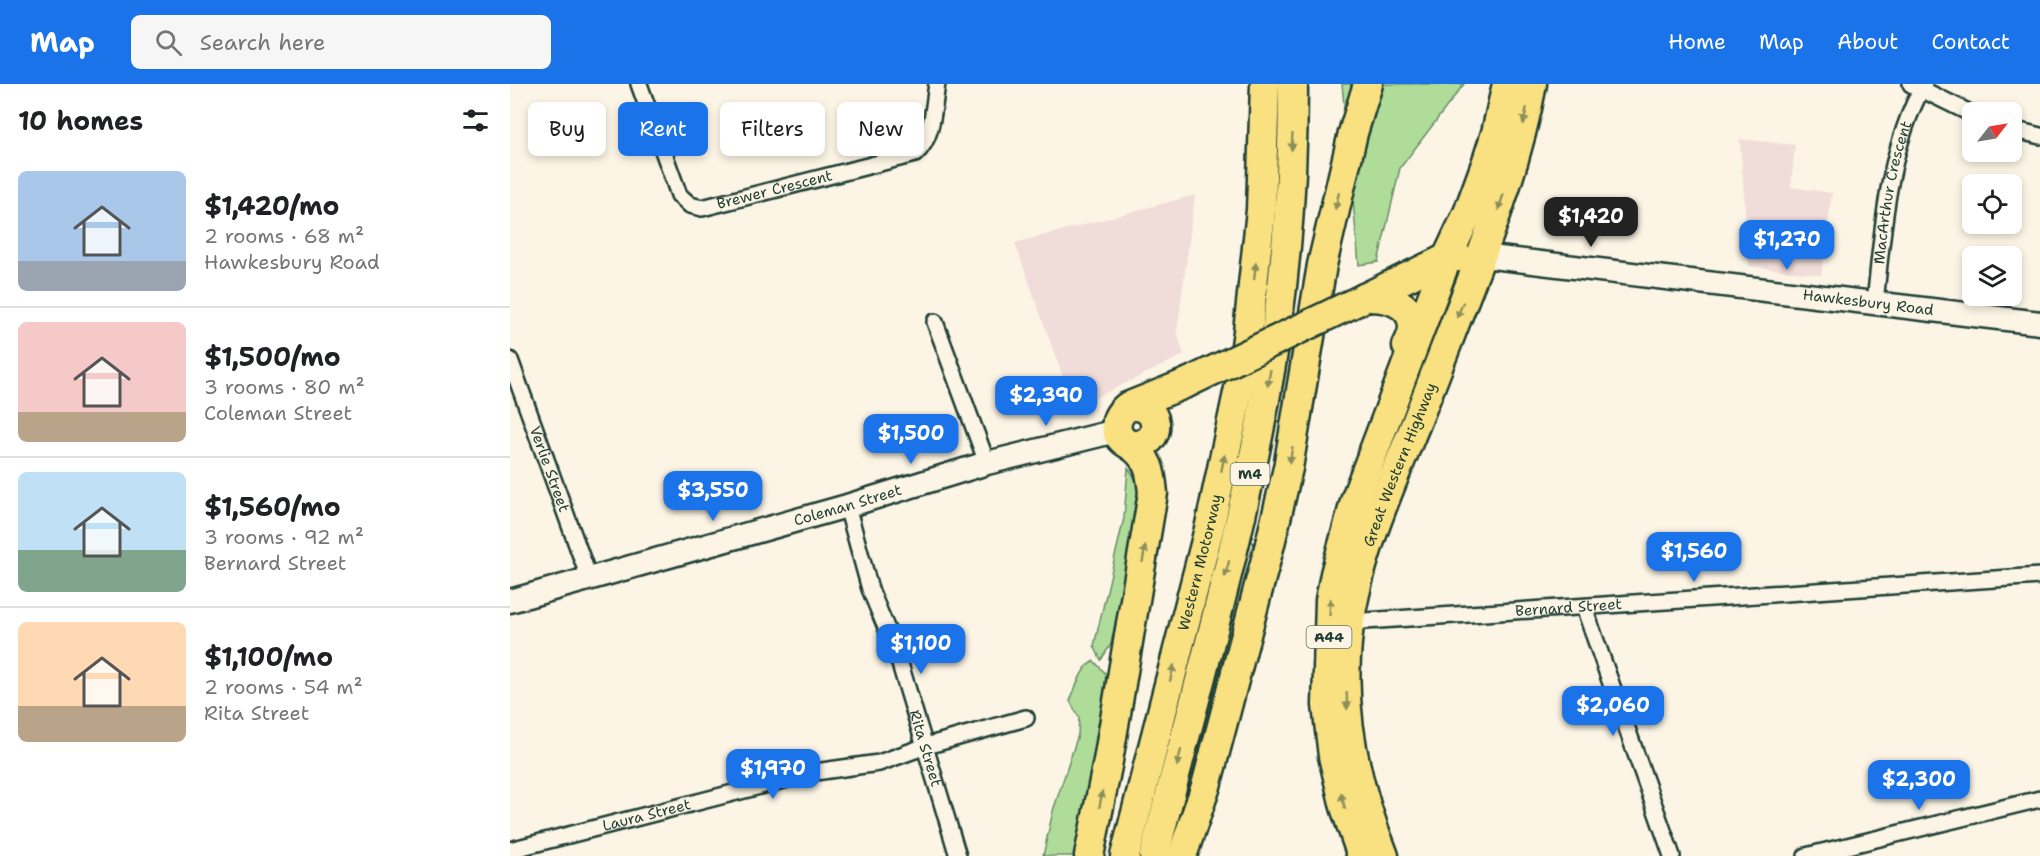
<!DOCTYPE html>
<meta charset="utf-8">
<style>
:root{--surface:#fff;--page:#f6f6f6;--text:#202124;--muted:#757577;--line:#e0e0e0;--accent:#1a73e8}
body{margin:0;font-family:"Shantell Sans",sans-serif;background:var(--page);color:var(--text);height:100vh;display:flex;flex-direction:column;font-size:22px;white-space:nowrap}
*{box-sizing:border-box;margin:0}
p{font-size:20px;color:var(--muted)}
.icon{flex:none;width:33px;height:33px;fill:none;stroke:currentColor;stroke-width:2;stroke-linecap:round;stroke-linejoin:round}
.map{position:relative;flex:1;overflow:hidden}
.details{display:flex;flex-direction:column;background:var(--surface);width:510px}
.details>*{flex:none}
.banner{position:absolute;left:18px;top:18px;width:570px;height:54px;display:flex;gap:12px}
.needle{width:39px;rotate:59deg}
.buttons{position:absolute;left:1452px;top:18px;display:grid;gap:12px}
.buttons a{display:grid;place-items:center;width:60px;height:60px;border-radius:9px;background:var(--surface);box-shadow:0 3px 9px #0003;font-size:30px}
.price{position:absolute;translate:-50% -51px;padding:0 14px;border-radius:12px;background:var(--accent);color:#fff;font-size:20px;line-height:39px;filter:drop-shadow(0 2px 3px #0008)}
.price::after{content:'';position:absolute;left:50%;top:36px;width:18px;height:14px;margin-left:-9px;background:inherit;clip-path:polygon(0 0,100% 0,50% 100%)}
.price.selected{background:#222;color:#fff}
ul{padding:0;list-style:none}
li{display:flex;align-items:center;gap:18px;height:150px;padding:0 18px}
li+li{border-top:2px solid var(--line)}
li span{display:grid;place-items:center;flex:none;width:168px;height:120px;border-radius:9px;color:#555}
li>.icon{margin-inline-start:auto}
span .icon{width:72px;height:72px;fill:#fffc;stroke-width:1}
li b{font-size:26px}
h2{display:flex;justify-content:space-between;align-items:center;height:72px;padding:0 18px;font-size:26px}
.chip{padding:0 21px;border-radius:9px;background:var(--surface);box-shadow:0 3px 9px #0003;font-size:21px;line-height:54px}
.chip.selected{background:var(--accent);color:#fff}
header{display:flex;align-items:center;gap:36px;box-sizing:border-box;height:84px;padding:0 30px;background:var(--accent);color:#fff}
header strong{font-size:28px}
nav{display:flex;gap:33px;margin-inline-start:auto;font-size:21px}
.search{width:420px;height:54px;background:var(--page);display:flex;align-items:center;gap:15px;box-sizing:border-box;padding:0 21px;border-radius:9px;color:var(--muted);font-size:22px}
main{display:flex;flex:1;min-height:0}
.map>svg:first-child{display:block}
.built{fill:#f0dcd8}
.green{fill:#b0dc9a;stroke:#688c67;stroke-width:1.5}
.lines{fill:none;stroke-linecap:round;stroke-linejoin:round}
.street-casing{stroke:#1f3d34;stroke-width:20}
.secondary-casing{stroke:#1f3d34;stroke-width:27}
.highway-casing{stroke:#1f3d34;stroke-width:33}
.street{stroke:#fcf5e5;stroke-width:15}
.secondary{stroke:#fcf5e5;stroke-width:22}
.highway{stroke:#f9e181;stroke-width:28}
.highway-bridge-casing{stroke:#1f3d34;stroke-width:33;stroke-linecap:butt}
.highway-bridge{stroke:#f9e181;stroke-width:28}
.oneway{fill:#8c8f5a}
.labels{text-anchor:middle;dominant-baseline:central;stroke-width:4.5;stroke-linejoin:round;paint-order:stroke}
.shield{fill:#fcf5e5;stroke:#617469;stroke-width:1.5}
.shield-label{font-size:14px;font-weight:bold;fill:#1f3d34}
.street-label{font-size:15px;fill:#1f3d34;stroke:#fcf5e5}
</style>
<header>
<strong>Map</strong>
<div class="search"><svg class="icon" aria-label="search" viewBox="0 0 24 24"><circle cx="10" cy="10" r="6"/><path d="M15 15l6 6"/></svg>Search here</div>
<nav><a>Home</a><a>Map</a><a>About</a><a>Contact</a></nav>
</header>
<main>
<section class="details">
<h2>10 homes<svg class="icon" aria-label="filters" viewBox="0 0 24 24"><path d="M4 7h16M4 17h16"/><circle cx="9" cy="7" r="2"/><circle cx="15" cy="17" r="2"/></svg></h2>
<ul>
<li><span style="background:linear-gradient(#a9c7e8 75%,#9aa5b1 0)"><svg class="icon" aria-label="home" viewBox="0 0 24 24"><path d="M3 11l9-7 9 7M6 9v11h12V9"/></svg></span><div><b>$1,420/mo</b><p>2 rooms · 68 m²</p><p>Hawkesbury Road</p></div></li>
<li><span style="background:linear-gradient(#f6c9c9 75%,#b9a48a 0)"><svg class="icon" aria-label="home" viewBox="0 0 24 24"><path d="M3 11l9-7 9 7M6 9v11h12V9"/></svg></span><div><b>$1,500/mo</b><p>3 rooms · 80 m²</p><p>Coleman Street</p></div></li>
<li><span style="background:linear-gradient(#bfe0f5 65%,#7fa58c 0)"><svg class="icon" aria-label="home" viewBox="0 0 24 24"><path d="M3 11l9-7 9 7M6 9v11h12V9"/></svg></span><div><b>$1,560/mo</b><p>3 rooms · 92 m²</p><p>Bernard Street</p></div></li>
<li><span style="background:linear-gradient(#ffd9b3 70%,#b9a48a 0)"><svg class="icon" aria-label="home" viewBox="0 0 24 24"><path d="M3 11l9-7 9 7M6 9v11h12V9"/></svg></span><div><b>$1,100/mo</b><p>2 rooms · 54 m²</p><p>Rita Street</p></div></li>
</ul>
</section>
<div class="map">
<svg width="1530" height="772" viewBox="0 0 1530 772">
<rect width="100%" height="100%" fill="#fcf5e5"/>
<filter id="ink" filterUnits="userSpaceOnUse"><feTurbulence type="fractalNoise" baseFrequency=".0167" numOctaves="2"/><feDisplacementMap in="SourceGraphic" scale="12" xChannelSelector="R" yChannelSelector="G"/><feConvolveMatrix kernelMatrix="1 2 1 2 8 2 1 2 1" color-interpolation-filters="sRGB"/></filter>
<g filter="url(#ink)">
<g class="built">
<path d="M1230 55 1285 61 1281 103 1322 109 1311 191 1239 182Z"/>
<path d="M685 111 667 248 674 271 564 324 505 159Z"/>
</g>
<g class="green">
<path d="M832 0H954L890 84 868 178 849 181Z"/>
<path d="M618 384C629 396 628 408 628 424L601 560 591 576 584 562 614 434Z"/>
<path d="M584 577 596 590 585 684 568 772H533L543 727 568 651 569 634 560 617C565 605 571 583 584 577Z"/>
</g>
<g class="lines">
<defs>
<g id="street">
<path id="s1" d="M129 0 169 111 180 121 192 124 405 70C424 53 423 23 427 0"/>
<path d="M1401 0 1462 30"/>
<path d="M1502 45 1530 52"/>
<path id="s2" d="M1365 219C1373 144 1377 68 1414 0"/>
<path d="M425 238 477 379"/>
<path id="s3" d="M0 276 79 494"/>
<path id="s4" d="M337 422 360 505 387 570 448 772"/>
<path d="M1074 523 1162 772"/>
<path id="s5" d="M840 538 1530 492"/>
<path id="s6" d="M0 766 305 688 369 679 416 662 516 634"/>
<path d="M1296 772 1530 715"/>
</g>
<g id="secondary">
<path id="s7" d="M973 172 1530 239"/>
<path id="s8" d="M0 517 337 422 477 379 606 347"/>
</g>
<g id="highway">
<path d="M854 214C873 211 903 218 903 243 903 249 900 256 897 262"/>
<path d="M854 214 937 174 948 173"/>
<path d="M617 323C651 314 657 364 620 361 603 353 602 335 617 323L677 299"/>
<path d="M579 772 598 677 643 409C641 388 639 374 620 361"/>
<path id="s9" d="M615 772 700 441 731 295 738 248 751 126 755 0"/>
<path d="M644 772C688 599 740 426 766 249 778 167 783 83 783 0"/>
<path d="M672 772 696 702 760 460 778 384 812 181 843 49 858 0"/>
<path d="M852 772 835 723 823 672 817 621 820 516 825 490 846 414 937 174 958 129 977 77 986 49 997 0"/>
<path id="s10" d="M874 772C847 705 830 632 837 559 844 482 877 410 906 339 924 294 941 249 959 203 985 137 1009 70 1022 0"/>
</g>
</defs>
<use href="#street" class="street-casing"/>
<use href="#secondary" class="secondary-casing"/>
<use href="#highway" class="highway-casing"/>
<use href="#street" class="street"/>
<use href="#secondary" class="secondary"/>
<use href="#highway" class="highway"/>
<defs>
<path id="highway-bridge" d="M677 299 854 214"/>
</defs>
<use href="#highway-bridge" class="highway-bridge-casing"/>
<use href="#highway-bridge" class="highway-bridge"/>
</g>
<defs><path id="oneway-solid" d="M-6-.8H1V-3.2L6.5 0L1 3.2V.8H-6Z" transform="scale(1.5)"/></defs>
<g class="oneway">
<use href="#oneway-solid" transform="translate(1015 32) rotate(102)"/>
<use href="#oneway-solid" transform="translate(782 58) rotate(93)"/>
<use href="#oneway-solid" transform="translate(827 117) rotate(103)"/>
<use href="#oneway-solid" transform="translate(991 118) rotate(108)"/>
<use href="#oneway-solid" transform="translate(745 187) rotate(-84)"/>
<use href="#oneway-solid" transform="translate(950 226) rotate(111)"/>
<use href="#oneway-solid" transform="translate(759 294) rotate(100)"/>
<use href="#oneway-solid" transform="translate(781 371) rotate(100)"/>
<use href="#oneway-solid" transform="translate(713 379) rotate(-78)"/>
<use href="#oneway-solid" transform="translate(634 470) rotate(-80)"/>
<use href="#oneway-solid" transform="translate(717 485) rotate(104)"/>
<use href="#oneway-solid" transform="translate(820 523) rotate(-87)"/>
<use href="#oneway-solid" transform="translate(662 589) rotate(-76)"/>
<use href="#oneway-solid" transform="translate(837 617) rotate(88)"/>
<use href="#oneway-solid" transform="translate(669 674) rotate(104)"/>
<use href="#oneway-solid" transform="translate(591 715) rotate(-79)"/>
<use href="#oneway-solid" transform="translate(833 717) rotate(-104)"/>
</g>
</g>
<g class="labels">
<g class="shield">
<rect x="720.5" y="379" width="39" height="22" rx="4.5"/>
<rect x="796.5" y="542" width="45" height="22" rx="4.5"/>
</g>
<g class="shield-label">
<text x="740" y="390">M4</text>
<text x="819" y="553">A44</text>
</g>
<g class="street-label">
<text stroke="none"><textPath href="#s1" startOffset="220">Brewer Crescent</textPath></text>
<text stroke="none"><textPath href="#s2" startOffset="112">MacArthur Crescent</textPath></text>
<text stroke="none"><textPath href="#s7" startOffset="388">Hawkesbury Road</textPath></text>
<text stroke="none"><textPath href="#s10" startOffset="405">Great Western Highway</textPath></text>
<text stroke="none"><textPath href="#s3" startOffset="116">Verlie Street</textPath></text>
<text stroke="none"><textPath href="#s8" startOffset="351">Coleman Street</textPath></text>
<text stroke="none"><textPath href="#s9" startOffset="303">Western Motorway</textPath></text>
<text stroke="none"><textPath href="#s5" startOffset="219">Bernard Street</textPath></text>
<text stroke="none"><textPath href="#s4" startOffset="255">Rita Street</textPath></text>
<text stroke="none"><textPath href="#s6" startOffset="141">Laura Street</textPath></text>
</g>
</g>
</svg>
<div class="buttons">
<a><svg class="needle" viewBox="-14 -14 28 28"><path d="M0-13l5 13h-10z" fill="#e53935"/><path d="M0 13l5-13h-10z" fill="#757577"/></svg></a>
<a><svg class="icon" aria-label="locate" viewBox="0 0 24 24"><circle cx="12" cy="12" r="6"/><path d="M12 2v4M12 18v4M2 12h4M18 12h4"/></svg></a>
<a><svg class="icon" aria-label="layers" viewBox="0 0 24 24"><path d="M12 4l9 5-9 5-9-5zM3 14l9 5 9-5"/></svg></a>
</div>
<b class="price selected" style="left:1081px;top:164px">$1,420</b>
<b class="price" style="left:1277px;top:187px">$1,270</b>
<b class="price" style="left:536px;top:343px">$2,390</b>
<b class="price" style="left:401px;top:381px">$1,500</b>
<b class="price" style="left:203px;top:438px">$3,550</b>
<b class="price" style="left:1184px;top:499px">$1,560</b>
<b class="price" style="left:411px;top:591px">$1,100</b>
<b class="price" style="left:1103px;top:653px">$2,060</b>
<b class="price" style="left:263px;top:716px">$1,970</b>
<b class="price" style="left:1409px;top:727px">$2,300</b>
<div class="banner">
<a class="chip">Buy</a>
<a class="chip selected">Rent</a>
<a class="chip">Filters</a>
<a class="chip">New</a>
</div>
</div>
</main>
